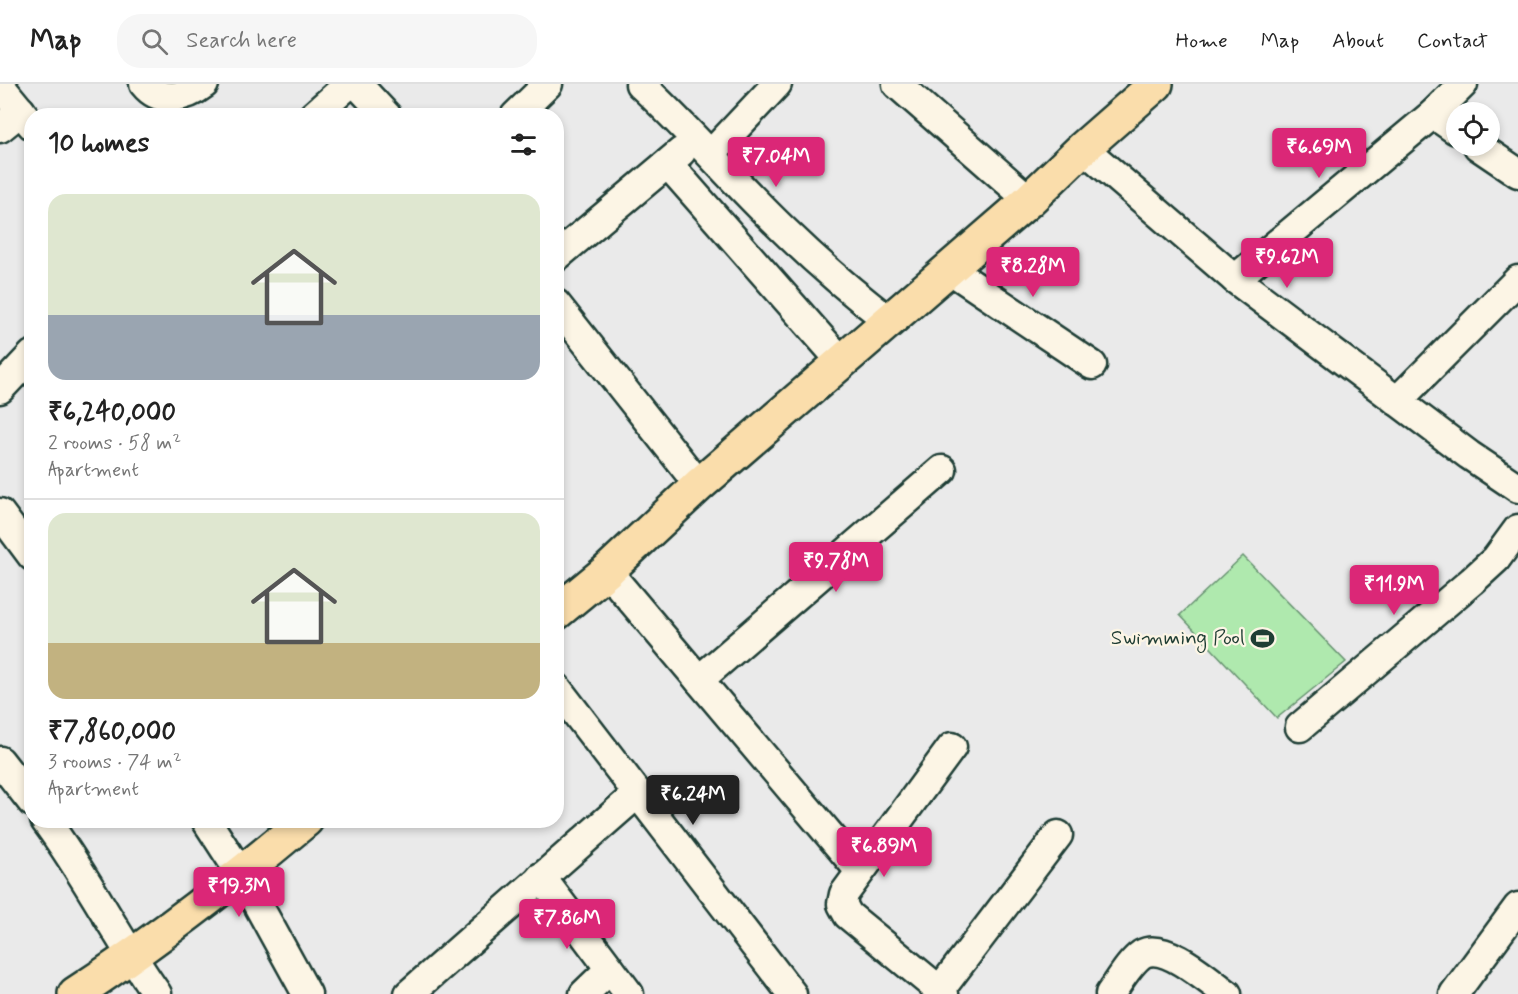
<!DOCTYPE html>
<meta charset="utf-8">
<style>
:root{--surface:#fff;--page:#f6f6f6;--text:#222;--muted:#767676;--line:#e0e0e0;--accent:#db2777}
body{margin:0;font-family:Mynerve,sans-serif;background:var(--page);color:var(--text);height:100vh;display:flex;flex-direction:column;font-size:22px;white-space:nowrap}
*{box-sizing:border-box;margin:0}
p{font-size:20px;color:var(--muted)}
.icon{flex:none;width:33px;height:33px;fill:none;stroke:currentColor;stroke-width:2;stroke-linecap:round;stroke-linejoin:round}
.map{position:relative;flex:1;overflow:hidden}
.sheet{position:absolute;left:24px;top:24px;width:540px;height:720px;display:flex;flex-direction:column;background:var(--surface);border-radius:24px;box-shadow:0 3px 9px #0003}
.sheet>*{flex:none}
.fabs{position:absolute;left:1446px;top:18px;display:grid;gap:12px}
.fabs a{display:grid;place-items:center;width:54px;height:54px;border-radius:50%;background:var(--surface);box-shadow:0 3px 9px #0003;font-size:30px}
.price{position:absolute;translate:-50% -51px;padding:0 14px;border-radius:6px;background:var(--accent);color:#fff;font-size:20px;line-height:39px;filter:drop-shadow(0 2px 3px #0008)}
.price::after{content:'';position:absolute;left:50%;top:36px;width:18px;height:14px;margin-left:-9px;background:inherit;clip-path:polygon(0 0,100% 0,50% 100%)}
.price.active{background:#222;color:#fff}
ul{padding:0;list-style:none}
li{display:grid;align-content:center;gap:12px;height:318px;padding:0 24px}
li+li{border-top:2px solid var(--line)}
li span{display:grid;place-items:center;height:186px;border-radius:18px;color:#555}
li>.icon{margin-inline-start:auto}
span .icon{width:108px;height:108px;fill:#fffc;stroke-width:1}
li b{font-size:26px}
h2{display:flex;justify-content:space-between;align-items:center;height:72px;padding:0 24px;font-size:26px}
header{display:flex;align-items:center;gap:36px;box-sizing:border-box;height:84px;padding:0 30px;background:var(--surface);border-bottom:2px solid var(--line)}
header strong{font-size:28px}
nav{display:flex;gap:33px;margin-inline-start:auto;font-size:21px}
.search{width:420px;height:54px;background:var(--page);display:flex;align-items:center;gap:15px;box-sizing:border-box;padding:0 21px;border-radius:24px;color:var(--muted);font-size:22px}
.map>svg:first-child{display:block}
.green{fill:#afe9ae;stroke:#679371;stroke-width:1.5}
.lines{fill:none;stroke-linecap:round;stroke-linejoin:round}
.minor-casing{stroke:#1f3d34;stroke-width:33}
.primary-casing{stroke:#1f3d34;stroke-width:38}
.minor{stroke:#fcf5e5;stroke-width:28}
.primary{stroke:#faddab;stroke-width:33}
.labels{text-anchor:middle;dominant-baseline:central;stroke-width:4.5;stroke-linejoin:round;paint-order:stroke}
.poi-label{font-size:21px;fill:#1f3d34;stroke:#fcf5e5;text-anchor:end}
</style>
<header>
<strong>Map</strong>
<div class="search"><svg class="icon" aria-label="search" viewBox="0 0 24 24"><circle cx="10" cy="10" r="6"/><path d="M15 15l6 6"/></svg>Search here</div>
<nav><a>Home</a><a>Map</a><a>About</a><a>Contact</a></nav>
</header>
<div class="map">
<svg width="1518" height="910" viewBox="0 0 1518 910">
<rect width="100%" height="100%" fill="#eaeaea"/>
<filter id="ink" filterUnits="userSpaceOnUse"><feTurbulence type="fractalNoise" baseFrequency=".0167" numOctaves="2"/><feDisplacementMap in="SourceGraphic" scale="12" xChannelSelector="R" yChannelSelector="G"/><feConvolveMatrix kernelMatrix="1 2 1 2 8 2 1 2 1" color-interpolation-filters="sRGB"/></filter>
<g filter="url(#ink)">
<path class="green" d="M1243 472 1346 578 1277 634 1180 531Z"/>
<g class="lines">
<defs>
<g id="minor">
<path d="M144 0C160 20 186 14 204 0"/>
<path d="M357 0 387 32"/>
<path d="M640 0C692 48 737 102 788 150 820 181 854 210 889 237"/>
<path d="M897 0 1029 116"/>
<path d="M0 2 32 41"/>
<path d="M1433 30 1456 46"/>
<path d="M313 32 349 0"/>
<path d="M515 32 548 0"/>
<path d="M0 44 21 27"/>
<path d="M1478 62 1518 89"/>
<path d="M1083 64 1235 195 1469 371 1518 404"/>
<path d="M711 70 777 0"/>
<path d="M668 80 842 278"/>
<path d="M556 173 681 68"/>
<path d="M949 185 1092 281"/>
<path d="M1235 195 1433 30 1463 0"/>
<path d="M556 220 699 401"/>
<path d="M0 305 32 271"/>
<path d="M1397 317 1518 196"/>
<path d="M0 429 32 472"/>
<path d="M607 487 860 787"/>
<path d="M699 596 942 386"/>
<path d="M556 603 792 910"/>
<path d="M1300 643 1472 497 1496 475 1518 445"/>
<path d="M0 677 32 718"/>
<path d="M45 736C87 792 117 854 157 910"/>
<path d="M206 736 241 790 307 910"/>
<path d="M541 793 629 910"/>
<path d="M940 906 1058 751"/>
<path d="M409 910 638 709"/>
<path d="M584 910 610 885"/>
<path d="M944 910 848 831 842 820 844 810 952 663"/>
<path d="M1110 910C1119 898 1129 879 1142 870 1165 857 1209 897 1227 910"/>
<path d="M1454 910 1518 823"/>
</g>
<g id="primary">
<path d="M556 529 607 487 699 401 1029 116 1083 64 1156 0"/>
<path d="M75 910C156 857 232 798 306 736"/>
</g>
</defs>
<use href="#minor" class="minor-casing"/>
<use href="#primary" class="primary-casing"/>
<use href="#minor" class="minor"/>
<use href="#primary" class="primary"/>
</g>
</g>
<defs>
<symbol id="stadium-bare" viewBox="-9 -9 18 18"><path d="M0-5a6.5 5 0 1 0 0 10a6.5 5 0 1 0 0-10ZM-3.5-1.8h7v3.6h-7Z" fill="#1f3d34" stroke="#fcf5e5" stroke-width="2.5" paint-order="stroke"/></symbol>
</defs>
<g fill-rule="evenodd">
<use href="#stadium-bare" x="1246" y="538" width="33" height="33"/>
</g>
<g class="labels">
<g class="poi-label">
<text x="1245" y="554">Swimming Pool</text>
</g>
</g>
</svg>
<div class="fabs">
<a><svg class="icon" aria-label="locate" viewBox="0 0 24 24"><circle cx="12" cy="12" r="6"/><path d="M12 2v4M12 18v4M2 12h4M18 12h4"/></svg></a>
</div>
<b class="price" style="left:1319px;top:95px">₹6.69M</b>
<b class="price" style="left:776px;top:104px">₹7.04M</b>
<b class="price" style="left:1287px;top:205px">₹9.62M</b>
<b class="price" style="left:1033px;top:214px">₹8.28M</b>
<b class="price" style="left:836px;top:509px">₹9.78M</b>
<b class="price" style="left:1394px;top:532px">₹11.9M</b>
<b class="price active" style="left:693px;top:742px">₹6.24M</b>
<b class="price" style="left:884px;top:794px">₹6.89M</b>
<b class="price" style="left:239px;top:834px">₹19.3M</b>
<b class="price" style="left:567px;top:866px">₹7.86M</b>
<section class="sheet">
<h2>10 homes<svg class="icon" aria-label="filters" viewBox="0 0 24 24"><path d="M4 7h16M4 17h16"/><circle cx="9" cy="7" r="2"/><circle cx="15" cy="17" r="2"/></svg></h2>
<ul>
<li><span style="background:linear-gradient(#dfe7d0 65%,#9aa5b1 0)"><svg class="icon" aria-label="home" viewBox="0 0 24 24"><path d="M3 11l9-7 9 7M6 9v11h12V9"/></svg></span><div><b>₹6,240,000</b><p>2 rooms · 58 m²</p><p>Apartment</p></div></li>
<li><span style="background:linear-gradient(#dfe7d0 70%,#c2b280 0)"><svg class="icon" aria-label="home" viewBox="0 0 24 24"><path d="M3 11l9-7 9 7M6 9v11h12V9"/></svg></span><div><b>₹7,860,000</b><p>3 rooms · 74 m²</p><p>Apartment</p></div></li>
</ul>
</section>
</div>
